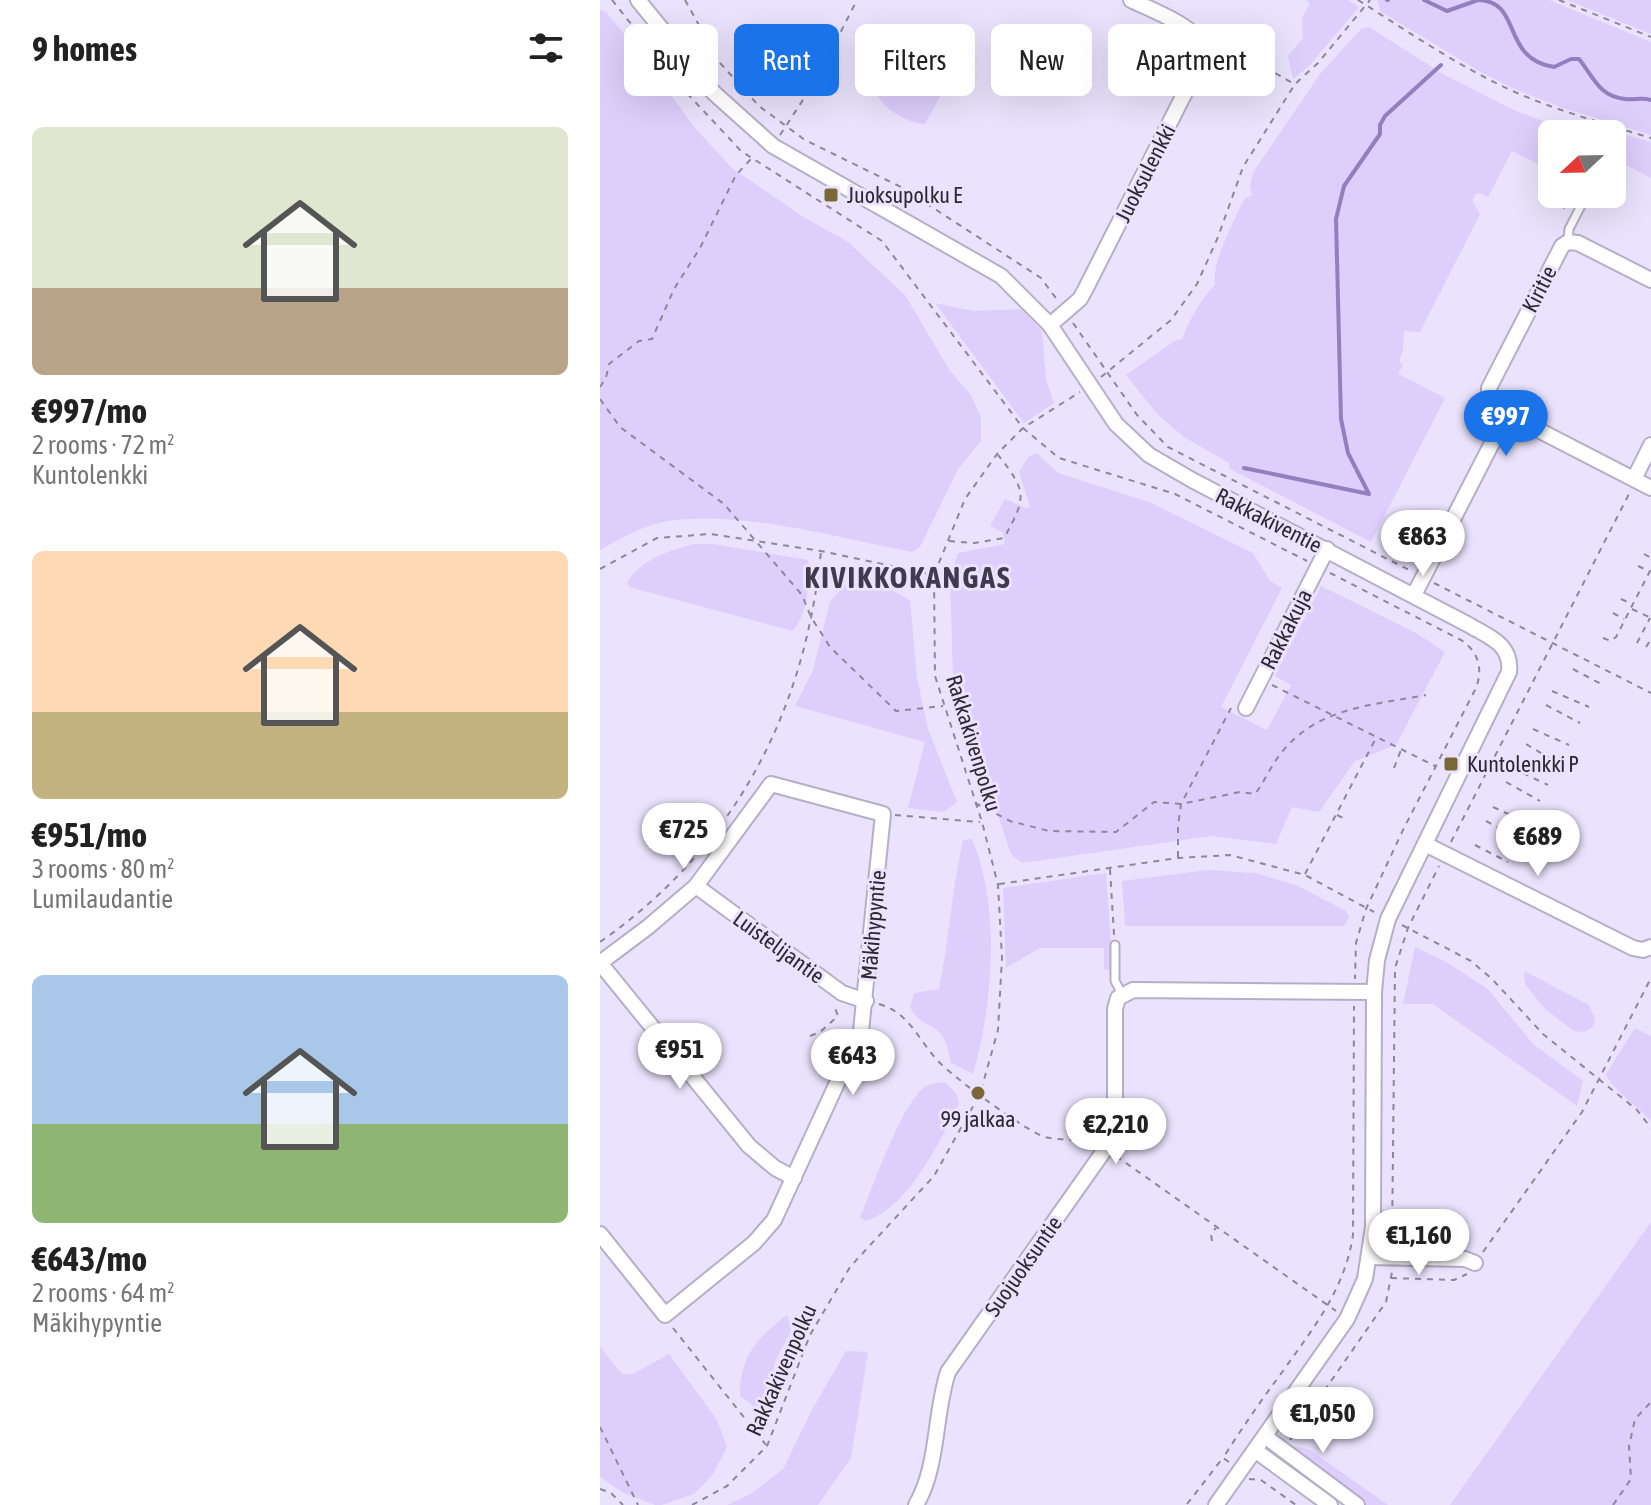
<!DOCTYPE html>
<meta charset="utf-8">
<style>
:root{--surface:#fff;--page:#f2f2f2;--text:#222;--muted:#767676;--accent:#1a73e8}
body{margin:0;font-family:"Asap Condensed",sans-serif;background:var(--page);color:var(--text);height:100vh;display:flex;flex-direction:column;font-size:30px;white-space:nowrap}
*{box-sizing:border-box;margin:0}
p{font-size:26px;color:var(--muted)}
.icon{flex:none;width:44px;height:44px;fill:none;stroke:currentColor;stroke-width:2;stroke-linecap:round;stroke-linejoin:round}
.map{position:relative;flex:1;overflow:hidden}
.details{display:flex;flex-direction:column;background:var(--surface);width:600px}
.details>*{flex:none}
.guide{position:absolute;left:24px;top:24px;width:760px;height:72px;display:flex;gap:16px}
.needle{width:52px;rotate:248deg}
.buttons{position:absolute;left:938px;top:120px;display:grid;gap:16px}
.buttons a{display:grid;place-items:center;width:88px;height:88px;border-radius:12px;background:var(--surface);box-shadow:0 8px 32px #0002;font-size:40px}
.price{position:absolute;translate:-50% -68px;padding:0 18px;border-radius:28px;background:#fff;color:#222;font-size:26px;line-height:52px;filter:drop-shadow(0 2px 4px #0008)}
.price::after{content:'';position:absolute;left:50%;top:48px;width:24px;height:18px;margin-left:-12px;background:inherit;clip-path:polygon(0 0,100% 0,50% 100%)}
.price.current{background:var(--accent);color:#fff}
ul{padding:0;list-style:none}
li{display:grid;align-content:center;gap:16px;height:424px;padding:0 32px}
li span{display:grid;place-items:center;height:248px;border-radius:12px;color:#555}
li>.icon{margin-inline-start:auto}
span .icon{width:144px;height:144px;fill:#fffc;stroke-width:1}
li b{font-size:34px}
h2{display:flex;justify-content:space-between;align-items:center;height:96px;padding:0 32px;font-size:34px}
.chip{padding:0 28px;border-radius:12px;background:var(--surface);box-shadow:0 8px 32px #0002;font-size:28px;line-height:72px}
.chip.current{background:var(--accent);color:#fff}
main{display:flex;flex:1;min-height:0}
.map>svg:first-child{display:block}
.green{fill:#ddcefc}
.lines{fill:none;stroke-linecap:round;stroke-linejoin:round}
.stream{stroke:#957ebd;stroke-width:4}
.service-casing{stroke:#b6aec7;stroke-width:11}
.minor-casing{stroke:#b6aec7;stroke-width:18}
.path{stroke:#8d8799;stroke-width:2;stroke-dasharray:6 6;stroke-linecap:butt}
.service{stroke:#fff;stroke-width:7}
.minor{stroke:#fff;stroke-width:14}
.poi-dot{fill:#796836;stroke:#ebe3fd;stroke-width:3}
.labels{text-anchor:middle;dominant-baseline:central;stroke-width:6;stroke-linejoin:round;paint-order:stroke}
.street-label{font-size:22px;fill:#2c2933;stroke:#ebe3fd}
.poi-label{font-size:22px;fill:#2c2933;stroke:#ebe3fd;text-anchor:start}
.district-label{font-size:30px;font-weight:bold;letter-spacing:2px;fill:#413a4f;stroke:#ebe3fd}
</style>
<main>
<section class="details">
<h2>9 homes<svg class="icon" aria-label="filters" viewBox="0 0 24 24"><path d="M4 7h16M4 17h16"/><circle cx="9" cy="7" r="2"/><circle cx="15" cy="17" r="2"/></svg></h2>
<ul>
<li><span style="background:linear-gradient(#dfe7d0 65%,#b9a48a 0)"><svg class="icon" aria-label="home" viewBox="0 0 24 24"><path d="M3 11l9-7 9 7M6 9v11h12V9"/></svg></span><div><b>€997/mo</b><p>2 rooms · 72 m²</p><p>Kuntolenkki</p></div></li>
<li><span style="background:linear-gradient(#ffd9b3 65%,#c2b280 0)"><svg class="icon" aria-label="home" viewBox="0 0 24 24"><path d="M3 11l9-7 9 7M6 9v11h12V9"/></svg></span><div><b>€951/mo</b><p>3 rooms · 80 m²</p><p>Lumilaudantie</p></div></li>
<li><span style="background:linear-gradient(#a9c7e8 60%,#8fb573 0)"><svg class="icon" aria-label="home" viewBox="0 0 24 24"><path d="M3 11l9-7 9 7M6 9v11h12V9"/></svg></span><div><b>€643/mo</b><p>2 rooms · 64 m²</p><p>Mäkihypyntie</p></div></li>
</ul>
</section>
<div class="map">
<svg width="1051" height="1505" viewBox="0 0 1051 1505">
<rect width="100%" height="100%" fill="#ebe3fd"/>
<g class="green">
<path d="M705 0H748L759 7 708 67 693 79 688 56 703 38 702 19 710 3Z"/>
<path d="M777 0H949L1051 42V135L963 108 919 91 884 74 781 12Z"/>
<path d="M968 0H1051V34L967 0Z"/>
<path d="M0 10 6 12 44 58 95 128 132 168 205 218 248 242 305 295 350 371 371 395 381 418V441L358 469 320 547 312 552C239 538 142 510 68 521 44 525 21 538 0 550Z"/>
<path d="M769 27 843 74 914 110 976 134H952V171L912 151 888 197 879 193 874 196 873 202 880 214 820 332 804 331 803 350 799 361 803 365 798 374 845 398 771 542 630 469 629 463 584 437 557 414 526 375 576 340 582 339C590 319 600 300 615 285 611 263 635 220 644 199L652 195 650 185 654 171 720 74 761 29Z"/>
<path d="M306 38 327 47 328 51 318 46 311 59 337 74 344 60 336 55 340 54 351 62 353 73 325 124C310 124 285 110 278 96L296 58 302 39Z"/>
<path d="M1027 135 1051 142V178L1018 161 1012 172C1012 157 1011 143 1027 135Z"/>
<path d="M335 303 374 311 421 309 442 331 446 380 454 403 424 423Z"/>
<path d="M437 453 458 473 549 502 653 553 670 581 682 588 621 707 667 730 691 685 675 676 721 586 816 633 845 652 796 745 755 761 719 812 692 807 676 844 611 836 422 863 411 854 353 678 350 577 358 553 405 544 403 533 390 526 405 499 426 508 430 507 419 472 429 456Z"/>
<path d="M94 544H113L208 560C209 585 209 610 193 631L29 587 27 582C42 559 68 551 94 544Z"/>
<path d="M269 583 291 590 310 600 317 678 328 729 357 802 344 812 308 808 325 742 195 706 213 670 230 602 244 586Z"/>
<path d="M372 839C401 907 393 1004 373 1074L351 1063C344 1016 324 1034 310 1007L314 993 339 989C349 939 352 890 363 840Z"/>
<path d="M608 870 655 873 696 885 746 911 749 917 744 926H525L522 881Z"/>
<path d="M506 873 513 971 504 969V948H440L406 968 403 888Z"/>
<path d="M815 947 846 962 888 989 933 1044 983 1081 977 1106 833 1004H803Z"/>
<path d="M924 971 989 1005 995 1019 992 1028 984 1032 974 1031 944 1008 925 984Z"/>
<path d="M1035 1028 1051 1036V1121C1038 1106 1014 1092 1006 1074Z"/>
<path d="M344 1082 356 1093 359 1104C338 1143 310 1206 266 1221L260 1218C272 1189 302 1102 325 1087 330 1084 338 1083 344 1082Z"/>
<path d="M1051 1222V1505H850Z"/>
<path d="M185 1316H188L191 1331 176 1360 167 1388 164 1408 160 1411 140 1396C140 1356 156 1340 185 1316Z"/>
<path d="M0 1347 22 1374H33L69 1354 117 1420 127 1447 113 1474 94 1494 62 1505H55L22 1492 0 1477Z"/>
<path d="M246 1351 268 1352 251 1458 218 1505H127L152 1493 183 1469 213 1408Z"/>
<path d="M690 1445 710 1450 788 1505H766Z"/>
</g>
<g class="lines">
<g class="stream">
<path d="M787 0H788"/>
<path d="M824 0 847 11 878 0"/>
<path d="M879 0C923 2 900 58 954 67L971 59H979C993 76 999 97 1025 99 1035 100 1042 97 1051 100"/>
<path d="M644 468 769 494 748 453 741 419 736 219 744 186 780 134V125L785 116 841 65"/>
</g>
<defs>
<g id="service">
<path d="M603 44C624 42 639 54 657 63"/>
<path d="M968 242 969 229 987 194"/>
<path d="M515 945V981L522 994"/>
</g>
<g id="minor">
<path d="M38 0 114 93 173 146 401 276 450 325 516 424 549 455 592 480 869 625C889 637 912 644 909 672L788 919 777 960 774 992 773 1227 765 1279 747 1319 616 1505"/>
<path d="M450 325 480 299 485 290 604 55C604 28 553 11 531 0"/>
<path d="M907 414 889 401V388L962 246 968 242 978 243 1051 280"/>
<path d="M1034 479 1051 445"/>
<path d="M814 595 907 414 1051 488"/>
<path d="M646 708 727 549"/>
<path d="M825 844 1033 948 1043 950 1051 947"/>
<path d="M96 886 242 993 266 1001"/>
<path d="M0 963 48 927 96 886 171 784 283 814 261 1031 174 1220 154 1243 65 1315 0 1234"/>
<path d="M0 963 149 1146 175 1168 194 1178"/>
<path d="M770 1257 865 1259 875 1263"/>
<path d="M666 1437 757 1505"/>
<path d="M656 1451 730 1505"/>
<path d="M316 1505C339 1465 334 1415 348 1372L506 1148 515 1127V1009L518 998 533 990 774 992"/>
</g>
</defs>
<use href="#service" class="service-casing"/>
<use href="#minor" class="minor-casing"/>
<g class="path">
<path d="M12 0 83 89 141 151 282 241 423 428 459 458 575 494 707 561"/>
<path d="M85 0 120 63 159 106 205 140 301 187 441 278 458 301"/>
<path d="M758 0C810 33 861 68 917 93 961 112 1006 124 1051 138"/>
<path d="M959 0 1051 37"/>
<path d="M665 67 694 84"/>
<path d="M180 135 216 80 257 0"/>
<path d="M1012 145 1020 130"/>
<path d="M949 200 969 210"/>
<path d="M473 323 537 415 568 447 811 571"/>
<path d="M501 377 571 320 597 284 618 237 643 167 695 84 718 63 770 0"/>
<path d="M0 387 6 378 9 364 39 341 52 339 74 289 100 248 136 175 151 159"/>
<path d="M0 399 20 427 124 504 202 595 211 617 230 647 296 711 343 706"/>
<path d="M349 541 374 543 404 538C426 498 428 492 398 455"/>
<path d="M1044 554 1051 558"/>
<path d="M1038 566 1049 571"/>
<path d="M0 569 57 538 111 534 221 551 334 575"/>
<path d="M730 573 861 640C879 652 883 669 876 688L803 830 766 909 756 943 755 979"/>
<path d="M834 583 1051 693"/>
<path d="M1021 599 1032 604"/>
<path d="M1032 609 1051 618"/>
<path d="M1013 613 1024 619"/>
<path d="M1003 638 1011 641 1016 637 1051 569"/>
<path d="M1037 643 1050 618"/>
<path d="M1046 647 1051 639"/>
<path d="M973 669 1001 684"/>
<path d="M672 685 835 766"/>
<path d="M952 691 989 707"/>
<path d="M946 705 980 723"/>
<path d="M933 729 969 745"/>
<path d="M926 744 959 764"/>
<path d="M794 768 801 750"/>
<path d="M912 768 948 785"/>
<path d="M906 782 940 801"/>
<path d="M375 803 410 821 449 831 516 832 554 802 581 804 640 792 655 794C665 781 671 765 682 752 718 707 774 705 826 695"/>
<path d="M893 807 928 823"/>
<path d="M295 815 380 822"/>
<path d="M737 815 747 820"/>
<path d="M886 821 920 839"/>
<path d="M851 842 1030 492"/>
<path d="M875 845 908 862"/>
<path d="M578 857V826L581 804 631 708"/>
<path d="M510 869 514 935"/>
<path d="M705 874 776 738"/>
<path d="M399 884 578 858 630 855 705 875 774 912"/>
<path d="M802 925 871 961 892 979 943 1034 1037 1110 1051 1128"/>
<path d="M0 942C134 848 205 713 221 551"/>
<path d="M279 1004C310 1013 318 1040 339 1062 353 1077 427 1132 445 1137 461 1141 478 1138 494 1142"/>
<path d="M210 1036 220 1032 238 1016 235 1008"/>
<path d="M516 1156 736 1311"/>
<path d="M612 1241 611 1234 616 1228"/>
<path d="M792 1242 795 968 808 928 839 866"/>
<path d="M883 1252 982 1112 1051 978"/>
<path d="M791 1278 854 1280 867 1274"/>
<path d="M73 1328 166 1445"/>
<path d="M0 1427 38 1505"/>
<path d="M690 1440 786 1302 792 1272"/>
<path d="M629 1462 623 1458C642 1428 662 1399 683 1371 714 1327 745 1289 753 1235L754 1006"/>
<path d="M649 1479 661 1480 696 1505"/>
<path d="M0 1489 11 1493 23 1505"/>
<path d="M587 1504 622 1459"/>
<path d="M92 1505 127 1486 167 1446 210 1335 250 1267 334 1176 380 1094 398 1030 402 958 398 885 382 822 335 676 334 575 365 499 397 454 423 428 480 392"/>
<path d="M1013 1505 1031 1479 1029 1446 1035 1419 1051 1402"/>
</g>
<use href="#service" class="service"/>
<use href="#minor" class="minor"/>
</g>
<g class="poi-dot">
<rect x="223" y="187" width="16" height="16" rx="4"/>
<rect x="843" y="756" width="16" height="16" rx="4"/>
<circle cx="378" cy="1093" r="8"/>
</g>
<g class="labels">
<g class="street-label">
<text transform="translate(545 173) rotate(-63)">Juoksulenkki</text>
<text transform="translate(939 289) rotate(-63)">Kiritie</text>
<text transform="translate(669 520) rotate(27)">Rakkakiventie</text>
<text transform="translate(686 629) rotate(-63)">Rakkakuja</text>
<text transform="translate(374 743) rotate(73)">Rakkakivenpolku</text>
<text transform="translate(273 925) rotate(-85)">Mäkihypyntie</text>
<text transform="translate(179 947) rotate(36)">Luistelijantie</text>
<text transform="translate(423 1266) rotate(-55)">Suojuoksuntie</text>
<text transform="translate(181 1370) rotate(-66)">Rakkakivenpolku</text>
</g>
<g class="poi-label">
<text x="247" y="195">Juoksupolku E</text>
<text x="867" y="764">Kuntolenkki P</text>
<text x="378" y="1119" text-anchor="middle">99 jalkaa</text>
</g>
<g class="district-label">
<text x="308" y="577">KIVIKKOKANGAS</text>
</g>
</g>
</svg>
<div class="buttons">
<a><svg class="needle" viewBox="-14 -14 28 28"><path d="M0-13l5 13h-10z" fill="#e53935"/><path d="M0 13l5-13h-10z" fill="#767676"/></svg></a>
</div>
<b class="price current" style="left:906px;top:458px">€997</b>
<b class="price" style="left:823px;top:578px">€863</b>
<b class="price" style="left:84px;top:871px">€725</b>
<b class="price" style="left:938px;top:878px">€689</b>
<b class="price" style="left:80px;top:1091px">€951</b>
<b class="price" style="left:253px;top:1097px">€643</b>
<b class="price" style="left:516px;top:1166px">€2,210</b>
<b class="price" style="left:819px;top:1277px">€1,160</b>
<b class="price" style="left:723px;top:1455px">€1,050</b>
<div class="guide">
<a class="chip">Buy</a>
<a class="chip current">Rent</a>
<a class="chip">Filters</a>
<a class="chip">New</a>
<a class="chip">Apartment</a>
</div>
</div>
</main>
